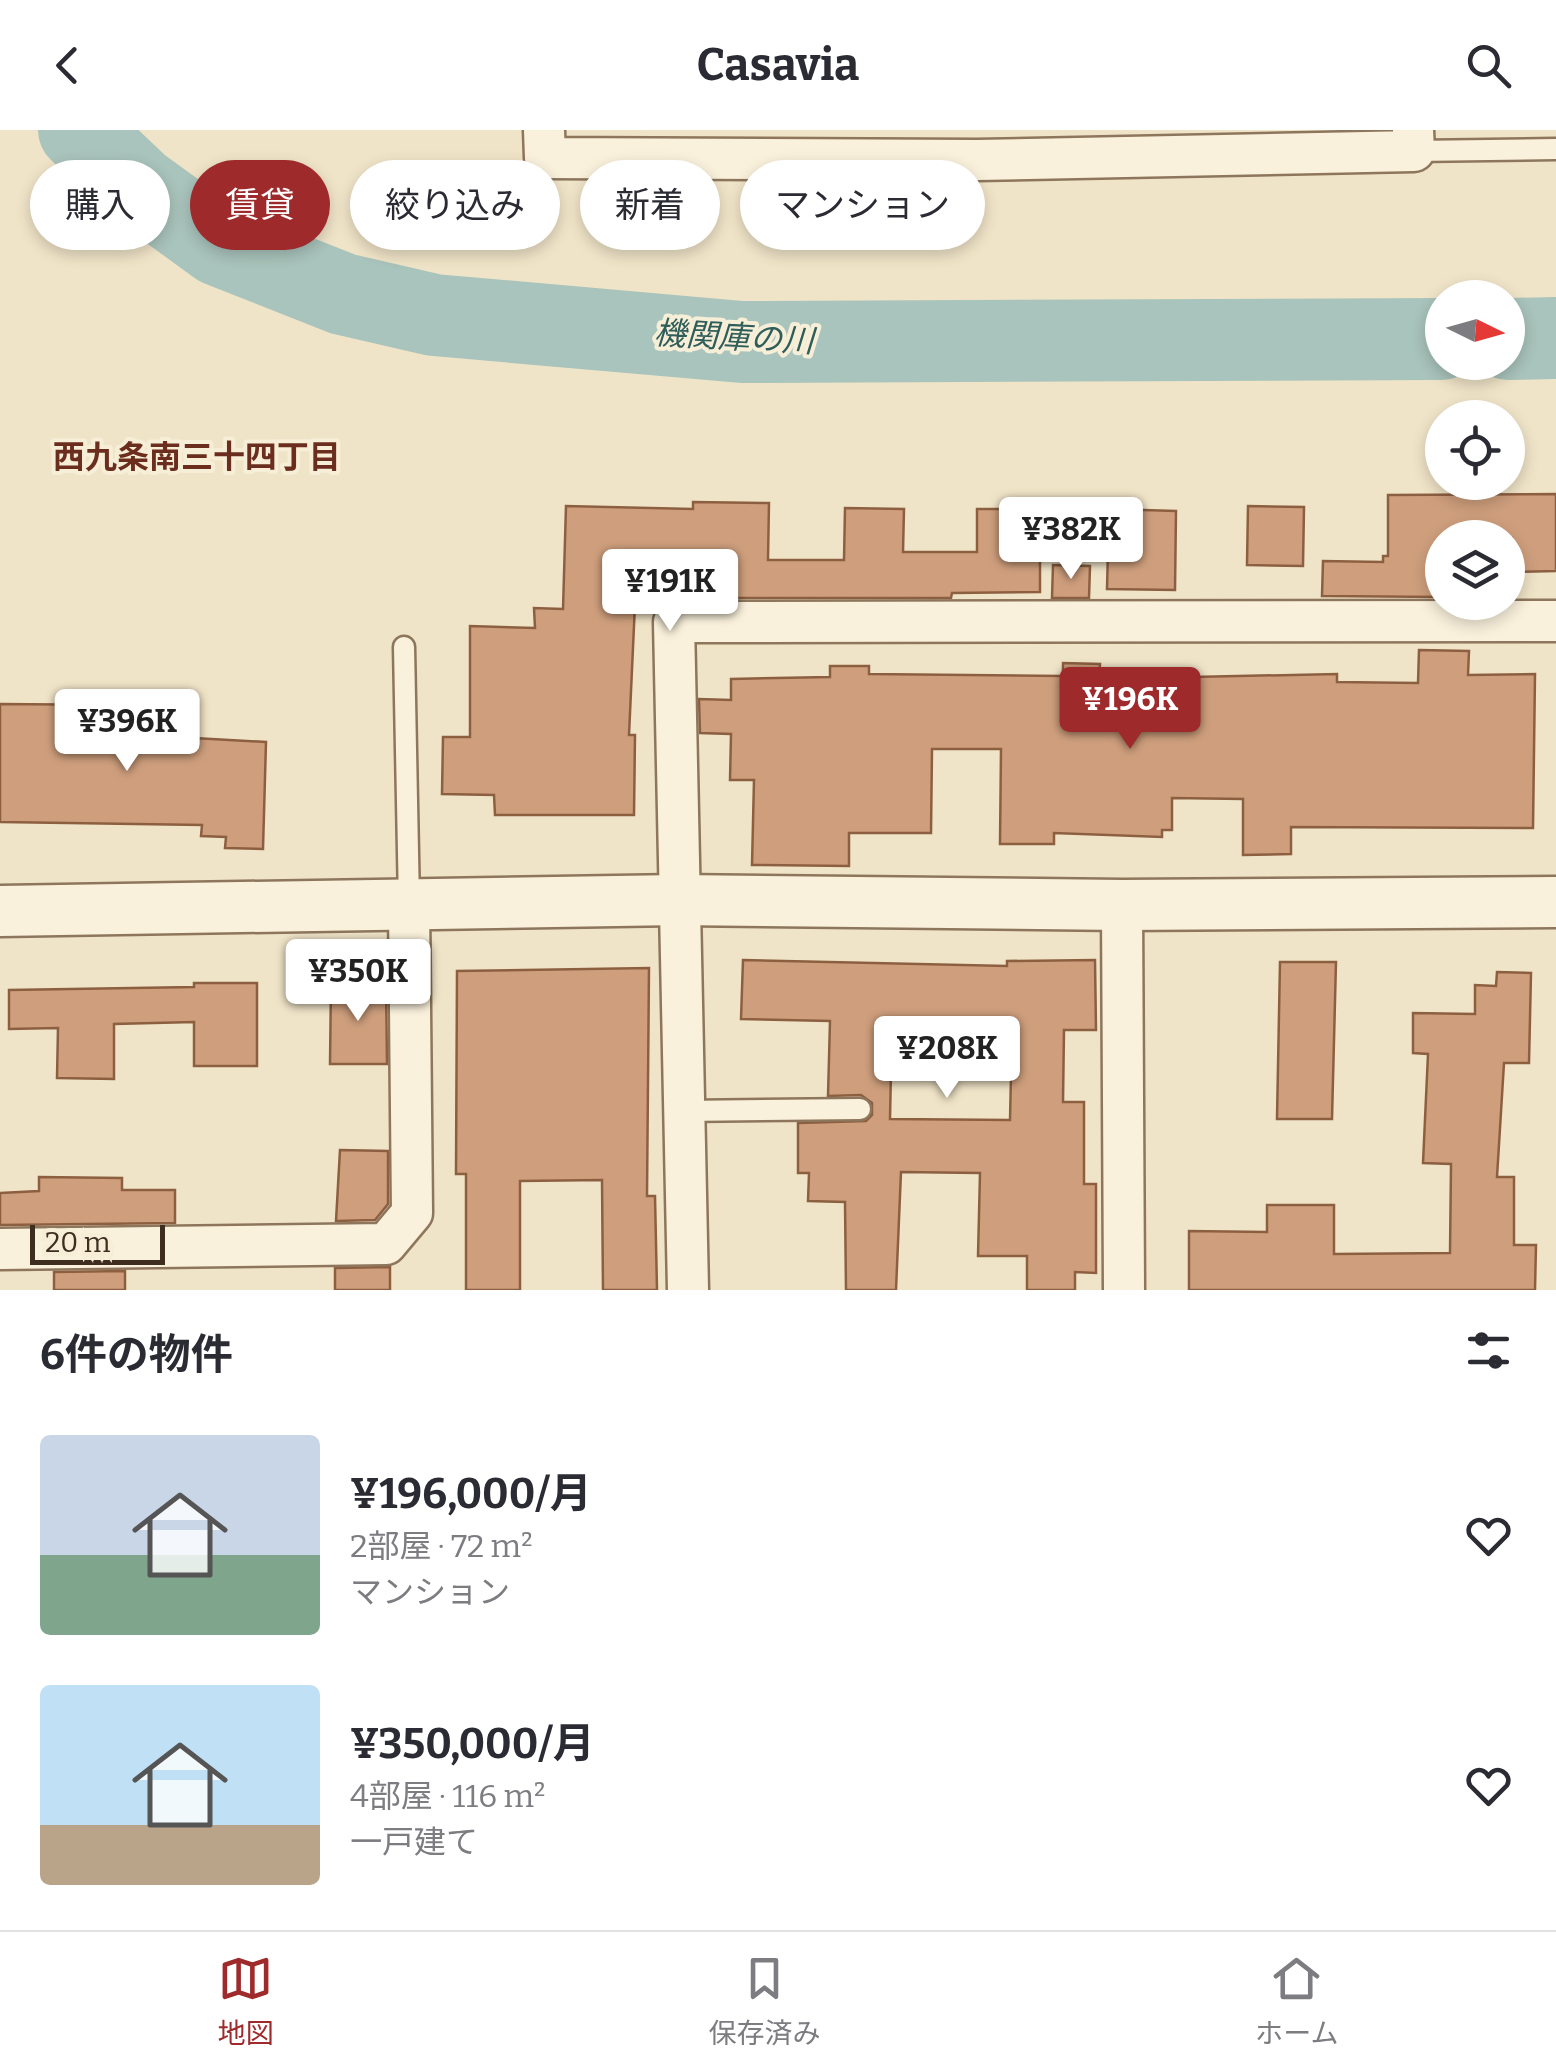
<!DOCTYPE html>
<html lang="ja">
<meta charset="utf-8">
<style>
:root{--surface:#fff;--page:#f2f2f3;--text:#2b2b33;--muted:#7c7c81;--line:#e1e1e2;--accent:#9e2a2b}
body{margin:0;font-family:Bitter,"Noto Sans JP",serif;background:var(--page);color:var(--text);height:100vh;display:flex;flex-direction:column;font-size:38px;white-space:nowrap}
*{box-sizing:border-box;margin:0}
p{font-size:32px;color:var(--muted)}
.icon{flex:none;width:55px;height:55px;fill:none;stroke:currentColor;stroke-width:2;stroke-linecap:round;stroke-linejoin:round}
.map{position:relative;height:1160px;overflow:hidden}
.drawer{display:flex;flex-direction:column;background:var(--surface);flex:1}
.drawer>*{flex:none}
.banner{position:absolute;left:30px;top:30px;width:1000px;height:90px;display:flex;gap:20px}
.needle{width:65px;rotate:95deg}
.tools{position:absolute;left:1425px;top:150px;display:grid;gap:20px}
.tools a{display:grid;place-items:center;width:100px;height:100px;border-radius:50%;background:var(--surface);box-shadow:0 5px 15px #0003;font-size:50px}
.scale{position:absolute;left:30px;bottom:25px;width:135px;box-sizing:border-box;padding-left:10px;border:5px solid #3d2e20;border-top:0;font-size:28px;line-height:35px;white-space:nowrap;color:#3d2e20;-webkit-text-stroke:8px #f7eed8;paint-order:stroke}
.price{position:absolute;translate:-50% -85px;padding:0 22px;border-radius:10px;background:#fff;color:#222;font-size:32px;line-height:65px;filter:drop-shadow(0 2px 5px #0008)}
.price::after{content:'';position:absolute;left:50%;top:60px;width:30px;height:22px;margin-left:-15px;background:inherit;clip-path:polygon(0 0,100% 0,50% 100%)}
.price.current{background:var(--accent);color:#fff}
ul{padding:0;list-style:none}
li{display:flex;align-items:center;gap:30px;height:250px;padding:0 40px}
li span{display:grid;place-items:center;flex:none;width:280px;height:200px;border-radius:10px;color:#555}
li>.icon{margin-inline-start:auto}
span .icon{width:120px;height:120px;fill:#fffc;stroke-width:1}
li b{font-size:42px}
h2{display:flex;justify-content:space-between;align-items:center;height:120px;padding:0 40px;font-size:42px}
.chip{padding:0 35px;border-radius:45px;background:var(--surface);box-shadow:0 5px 15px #0003;font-size:35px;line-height:90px}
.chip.current{background:var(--accent);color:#fff}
header{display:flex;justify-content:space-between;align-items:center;height:130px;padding:0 40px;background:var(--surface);font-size:45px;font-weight:700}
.dock{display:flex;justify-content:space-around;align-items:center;height:140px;border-top:2px solid var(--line);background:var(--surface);font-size:28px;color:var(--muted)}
.dock a{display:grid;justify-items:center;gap:5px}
.dock .current{color:var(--accent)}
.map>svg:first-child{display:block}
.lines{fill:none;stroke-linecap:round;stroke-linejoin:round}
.river{stroke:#a9c4bc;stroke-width:82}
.building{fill:#cf9f7d;stroke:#8d5f41;stroke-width:2.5;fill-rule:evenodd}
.service-casing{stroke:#8d765c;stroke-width:25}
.minor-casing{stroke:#8d765c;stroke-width:45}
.tertiary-casing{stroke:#8d765c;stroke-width:55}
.service{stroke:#faf1dc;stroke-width:20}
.minor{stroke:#faf1dc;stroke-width:40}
.tertiary{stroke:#faf1dc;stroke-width:50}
.labels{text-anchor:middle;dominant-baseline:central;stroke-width:8;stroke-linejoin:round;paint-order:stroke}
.water-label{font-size:32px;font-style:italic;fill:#2f5d5a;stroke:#f7eed8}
.neighbourhood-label{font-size:32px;font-weight:bold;fill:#6b2e1e;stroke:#f7eed8}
</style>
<header><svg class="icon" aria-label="back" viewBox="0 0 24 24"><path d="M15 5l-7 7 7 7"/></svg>Casavia<svg class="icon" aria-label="search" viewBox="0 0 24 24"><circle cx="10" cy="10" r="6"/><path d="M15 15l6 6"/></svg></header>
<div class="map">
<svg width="1556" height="1160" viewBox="0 0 1556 1160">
<rect width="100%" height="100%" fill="#f0e4c8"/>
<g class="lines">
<g class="river">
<path d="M79 0 139 57 219 115 343 164 434 185 742 212 1442 209"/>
<path d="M1508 209 1556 208"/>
</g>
</g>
<g class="building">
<path d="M1556 364V441L1512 442V408H1442V467L1322 466 1323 431 1383 432V426H1388V365Z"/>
<path d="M693 372 769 373 768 430H844L845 378 904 379 903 422H977V379H1040V462L952 463 951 468H674L659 474H635L629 605H635L634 685H495L494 665 442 664 443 607H470V496L535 498 534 478 563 479 566 376 693 379Z"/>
<path d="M1248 376 1304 377 1303 436 1247 435Z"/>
<path d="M1109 379 1176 381 1175 460 1107 459Z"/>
<path d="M1053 435 1090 436 1089 468H1052Z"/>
<path d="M1419 520 1469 521 1468 545 1535 544 1533 698 1291 697V724L1243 725V669L1172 668V700H1162V707L1054 703V714H1000L1001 619H932L931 703H849V736L752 735 754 650H730L731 604 700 603 699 569 731 570V549L830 547V536H869V544L1063 546V533L1100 534 1099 549 1337 544V552L1418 553Z"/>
<path d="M0 574 124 575 123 604 266 612 263 719 225 718 226 707 201 706 202 695 0 692Z"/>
<path d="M743 830 1007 836V831L1095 830 1096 900H1064L1063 972H1084V1054H1096V1143L1075 1142V1160H1027V1126H978L980 1043 901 1042 896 1160H846L845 1072 808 1071 809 1043H798V993L866 991 872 985V973L861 965 828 966 830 891 741 889ZM892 892H1007V898H1012L1010 990 890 989Z"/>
<path d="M1280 832H1336L1332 989H1277Z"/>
<path d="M649 838 647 1066H655L657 1160H603L602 1050 520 1051V1160H466V1044H456L457 841Z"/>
<path d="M1497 842 1531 843 1529 933H1504L1497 1047H1514V1115H1536L1535 1160H1189V1101L1267 1102V1075H1334V1124L1450 1123 1451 1034 1423 1033 1428 924 1413 923V883L1475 884V855L1496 856Z"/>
<path d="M194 853H257V936H194V892L114 894V949L57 948 58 898 9 899V860L194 857Z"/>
<path d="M331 853H386L387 934H330Z"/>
<path d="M340 1020 388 1021V1074L375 1090 336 1091Z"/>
<path d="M39 1047 122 1048V1060H175V1093L0 1095V1063L39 1061Z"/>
<path d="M390 1137V1160H335V1138Z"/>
<path d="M125 1141V1160H54V1142Z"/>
</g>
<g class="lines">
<defs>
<g id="service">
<path d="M1414 21 1556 19"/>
<path d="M404 517 409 774"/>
<path d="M683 981 860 979"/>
</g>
<g id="minor">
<path d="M544 0 545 28 977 30 1414 21 1413 0"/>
<path d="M1122 775 1124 1160"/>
<path d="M0 1119 386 1114 412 1083 409 774"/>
<path d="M688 1160 674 492 1556 491"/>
</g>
<path id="tertiary" d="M0 781 678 770 1122 775 1556 772"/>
</defs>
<use href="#service" class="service-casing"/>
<use href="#minor" class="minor-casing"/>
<use href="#tertiary" class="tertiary-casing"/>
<use href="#service" class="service"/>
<use href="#minor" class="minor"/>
<use href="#tertiary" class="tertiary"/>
</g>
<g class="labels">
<g class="water-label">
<text transform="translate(734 207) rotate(3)">機関庫の川</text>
</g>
<g class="neighbourhood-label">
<text x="197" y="327">西九条南三十四丁目</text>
</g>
</g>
</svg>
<div class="tools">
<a><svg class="needle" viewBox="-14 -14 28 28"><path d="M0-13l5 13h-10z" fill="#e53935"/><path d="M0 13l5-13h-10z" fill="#7c7c81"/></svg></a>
<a><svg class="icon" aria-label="locate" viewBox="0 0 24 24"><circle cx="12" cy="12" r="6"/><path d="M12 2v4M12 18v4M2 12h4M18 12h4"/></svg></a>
<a><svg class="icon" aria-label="layers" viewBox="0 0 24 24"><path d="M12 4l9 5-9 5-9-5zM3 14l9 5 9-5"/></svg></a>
</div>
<div class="scale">20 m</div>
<b class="price" style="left:1071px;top:452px">¥382K</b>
<b class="price" style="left:670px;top:504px">¥191K</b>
<b class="price current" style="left:1130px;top:622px">¥196K</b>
<b class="price" style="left:127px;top:644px">¥396K</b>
<b class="price" style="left:358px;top:894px">¥350K</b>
<b class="price" style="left:947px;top:971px">¥208K</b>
<div class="banner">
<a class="chip">購入</a>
<a class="chip current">賃貸</a>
<a class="chip">絞り込み</a>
<a class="chip">新着</a>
<a class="chip">マンション</a>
</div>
</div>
<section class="drawer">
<h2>6件の物件<svg class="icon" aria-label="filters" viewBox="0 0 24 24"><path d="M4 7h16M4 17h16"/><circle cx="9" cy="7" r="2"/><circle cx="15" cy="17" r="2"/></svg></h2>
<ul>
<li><span style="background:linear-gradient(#c9d6e8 60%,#7fa58c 0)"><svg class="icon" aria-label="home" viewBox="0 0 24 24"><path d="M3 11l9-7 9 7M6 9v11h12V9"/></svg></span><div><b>¥196,000/月</b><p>2部屋 · 72 m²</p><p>マンション</p></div><svg class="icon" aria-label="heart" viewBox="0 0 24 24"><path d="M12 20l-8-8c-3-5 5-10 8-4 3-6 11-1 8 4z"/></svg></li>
<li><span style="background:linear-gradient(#bfe0f5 70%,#b9a48a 0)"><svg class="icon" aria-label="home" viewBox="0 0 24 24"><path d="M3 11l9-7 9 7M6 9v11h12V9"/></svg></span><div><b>¥350,000/月</b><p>4部屋 · 116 m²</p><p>一戸建て</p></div><svg class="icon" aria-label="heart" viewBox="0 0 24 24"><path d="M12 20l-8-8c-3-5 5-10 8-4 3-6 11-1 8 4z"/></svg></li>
</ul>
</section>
<nav class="dock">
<a class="current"><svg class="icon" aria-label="map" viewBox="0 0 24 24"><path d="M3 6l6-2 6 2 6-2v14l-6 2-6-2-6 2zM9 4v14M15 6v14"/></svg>地図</a>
<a><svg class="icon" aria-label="saved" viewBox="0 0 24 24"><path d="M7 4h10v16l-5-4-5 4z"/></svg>保存済み</a>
<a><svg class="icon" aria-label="home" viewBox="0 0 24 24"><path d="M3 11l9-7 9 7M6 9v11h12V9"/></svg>ホーム</a>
</nav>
